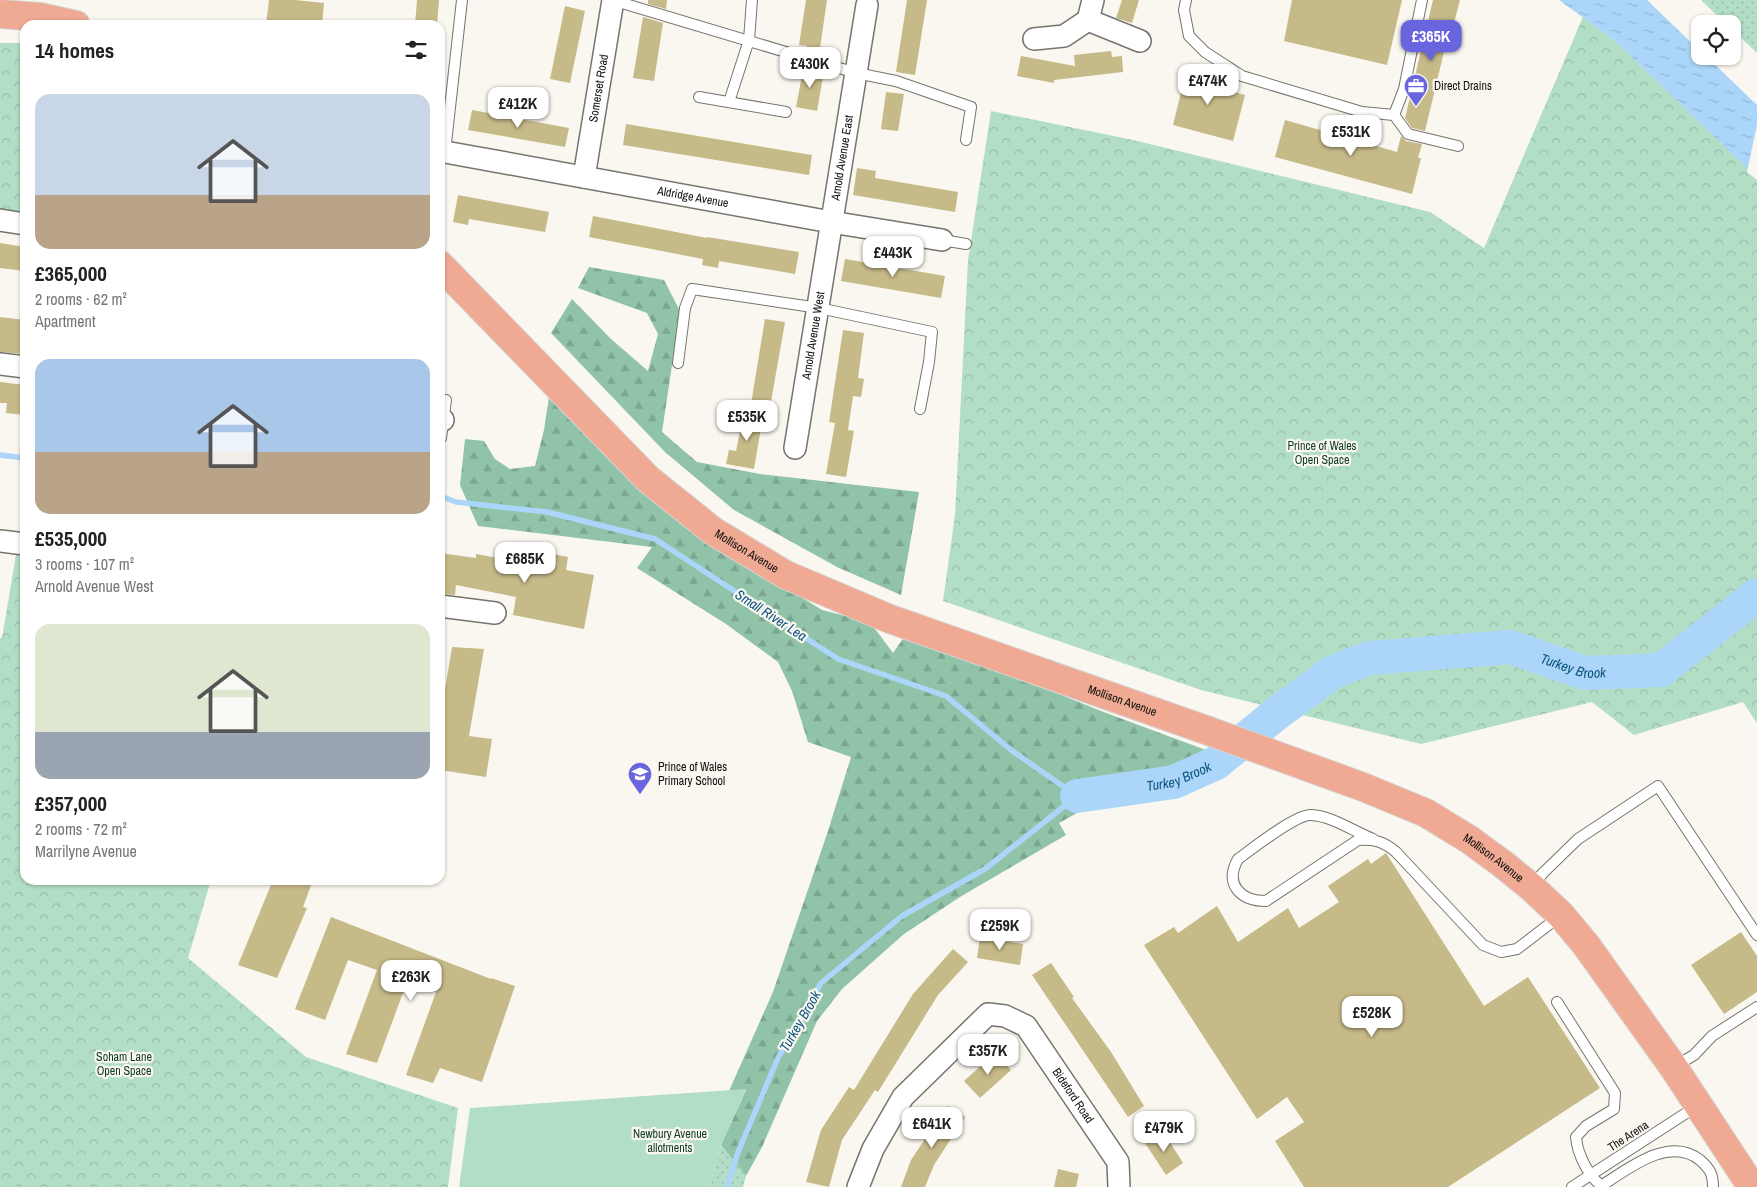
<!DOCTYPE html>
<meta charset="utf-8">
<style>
:root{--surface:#fff;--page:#f6f6f6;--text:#222;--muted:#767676;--accent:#6865de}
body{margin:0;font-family:"Archivo Narrow",sans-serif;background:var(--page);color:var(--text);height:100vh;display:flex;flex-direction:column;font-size:19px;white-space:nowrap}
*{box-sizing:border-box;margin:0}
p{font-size:16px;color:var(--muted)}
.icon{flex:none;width:28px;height:28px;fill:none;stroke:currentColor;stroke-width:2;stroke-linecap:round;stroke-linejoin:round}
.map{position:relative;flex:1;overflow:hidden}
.drawer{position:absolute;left:20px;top:20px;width:425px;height:865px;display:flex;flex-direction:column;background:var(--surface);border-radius:15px;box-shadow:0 1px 4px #0004}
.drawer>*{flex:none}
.tools{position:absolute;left:1691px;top:15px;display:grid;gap:10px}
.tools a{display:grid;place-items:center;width:50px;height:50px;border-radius:10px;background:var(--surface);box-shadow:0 1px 4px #0004;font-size:25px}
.price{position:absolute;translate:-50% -42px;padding:0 11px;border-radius:10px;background:#fff;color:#222;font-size:16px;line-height:32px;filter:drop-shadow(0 1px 2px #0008)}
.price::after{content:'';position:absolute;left:50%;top:30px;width:15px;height:11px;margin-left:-8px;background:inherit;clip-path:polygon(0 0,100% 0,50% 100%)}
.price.active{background:var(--accent);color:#fff}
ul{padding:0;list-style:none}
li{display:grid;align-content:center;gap:10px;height:265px;padding:0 15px}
li span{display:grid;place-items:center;height:155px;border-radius:15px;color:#555}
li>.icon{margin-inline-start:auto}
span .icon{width:90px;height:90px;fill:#fffc;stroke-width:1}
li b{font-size:21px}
h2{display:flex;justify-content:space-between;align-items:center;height:60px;padding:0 15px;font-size:21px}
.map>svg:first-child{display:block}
.grass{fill:url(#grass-dots)}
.forest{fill:url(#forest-firs)}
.park{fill:url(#park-crowns)}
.garden{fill:#b2dec6}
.water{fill:url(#water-ripples)}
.pier{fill:#f9f7ef}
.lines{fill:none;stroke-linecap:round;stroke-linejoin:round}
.stream{stroke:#abd6f9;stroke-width:5.5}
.river{stroke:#abd6f9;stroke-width:34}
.building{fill:#c7ba89}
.lane-casing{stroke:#76746e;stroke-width:12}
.street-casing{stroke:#76746e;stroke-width:24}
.primary-casing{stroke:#d4d4d4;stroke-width:30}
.lane{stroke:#fff;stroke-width:10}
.street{stroke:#fff;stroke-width:21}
.primary{stroke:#f0aa93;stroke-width:28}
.labels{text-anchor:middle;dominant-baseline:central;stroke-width:4.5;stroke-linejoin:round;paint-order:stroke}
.poi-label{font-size:12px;fill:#12110f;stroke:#f9f7ef;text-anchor:start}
.street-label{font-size:12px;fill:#12110f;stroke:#f9f7ef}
.park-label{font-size:12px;fill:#103b28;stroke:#f9f7ef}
.water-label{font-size:14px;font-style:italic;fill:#0e5480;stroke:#f9f7ef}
</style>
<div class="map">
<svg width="1757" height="1187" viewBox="0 0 1757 1187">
<defs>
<pattern id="grass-dots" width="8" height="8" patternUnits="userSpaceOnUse" patternTransform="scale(1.25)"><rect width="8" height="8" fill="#b2dec6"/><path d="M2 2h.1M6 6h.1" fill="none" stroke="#98bda9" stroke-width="1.8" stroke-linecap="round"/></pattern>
<pattern id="forest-firs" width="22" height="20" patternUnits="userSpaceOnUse" patternTransform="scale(1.25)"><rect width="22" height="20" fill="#90c3a8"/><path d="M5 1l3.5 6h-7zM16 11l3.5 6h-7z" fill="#7ba68f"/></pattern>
<pattern id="park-crowns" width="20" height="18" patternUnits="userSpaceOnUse" patternTransform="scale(1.25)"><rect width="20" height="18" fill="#b2dec6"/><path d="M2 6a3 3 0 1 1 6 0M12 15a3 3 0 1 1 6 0" fill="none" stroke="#98bda9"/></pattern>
<pattern id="water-ripples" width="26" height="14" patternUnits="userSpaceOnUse" patternTransform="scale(1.25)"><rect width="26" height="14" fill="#abd6f9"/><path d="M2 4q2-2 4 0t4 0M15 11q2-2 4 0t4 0" fill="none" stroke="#92b7d4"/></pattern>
</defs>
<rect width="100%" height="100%" fill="#f9f7ef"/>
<g class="grass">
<path d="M1701 0H1757V53L1733 30 1732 24H1726Z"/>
<path d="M721 1145 746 1176 743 1187H709Z"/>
</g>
<g class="forest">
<path d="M589 267 664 280 680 311 662 432 697 462 760 474 919 492 901 595 837 567 734 510 665 452 551 333 572 299 611 339 648 371 658 334 647 313 578 288Z"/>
<path d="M549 397 594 442 729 552 822 610 870 622 893 653 907 633 1101 711 1238 762 1214 778 1176 790 1097 802 1059 823 1066 835 960 897 904 934 842 989 817 1021 762 1147 746 1176 721 1145 746 1090 729 1091 773 992 827 834 851 757 808 742 792 691 778 662 726 624 637 568 652 547 478 526 460 485 465 439 484 441 495 459 510 469 535 466 544 430Z"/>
</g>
<g class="park">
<path d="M1583 17 1614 40 1757 177V723L1743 702 1634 735 1592 702 1421 744 1201 690 943 601 955 515 968 260 991 111 1133 140 1430 212 1484 248Z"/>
<path d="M0 43H25V214L0 210Z"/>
<path d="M16 555 25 556V880H211L188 958 306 1057 458 1108 448 1187H0V638H2Z"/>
</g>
<path class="garden" d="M746 1089 721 1145 709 1187H459L470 1108Z"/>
<path class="water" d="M1559 0H1647L1700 51V56H1706L1757 105V178L1614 40Z"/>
<path class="pier" d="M1757 125V180L1747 172Z"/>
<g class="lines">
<g class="stream">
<path d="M0 455 25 458"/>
<path d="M440 496 456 502 547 512 655 539 838 659 946 696 1011 750 1077 796 985 869 902 916 821 983 778 1058 738 1152 727 1187"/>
</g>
<path class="river" id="s1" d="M1077 796 1174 782 1216 763 1276 714 1333 672 1369 658 1510 647 1585 673 1661 670 1757 595"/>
</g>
<g class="building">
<path d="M269 0H295L324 3 322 25H266Z"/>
<path d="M417 0H439L437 25H415Z"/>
<path d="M648 0H667L666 9 648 4Z"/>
<path d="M806 0H827L819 55 806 51 807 46 799 45Z"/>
<path d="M907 0H927L915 75 896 72Z"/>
<path d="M1122 0H1139L1132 23 1116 18Z"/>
<path d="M1292 0H1402L1387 65 1284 41Z"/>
<path d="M1433 0H1460L1453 27 1448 35 1425 131 1412 128 1405 118Z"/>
<path d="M565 6 585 11 570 83 550 79Z"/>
<path d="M643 17 663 23 654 81 633 78Z"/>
<path d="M1111 51 1112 57 1122 56 1123 72 1054 80V83L1017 76 1021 56 1075 66 1074 55Z"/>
<path d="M804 65 824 71 817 111 796 107Z"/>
<path d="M1187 68 1218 75 1215 87 1245 95 1233 141 1173 125Z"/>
<path d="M886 92 904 94 898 131 881 129Z"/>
<path d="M472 110 569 128 565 147 468 130Z"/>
<path d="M1285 120 1397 152 1401 136 1406 141 1422 144 1418 158H1421L1412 194 1275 157Z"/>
<path d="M626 124 812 155 809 175 623 145Z"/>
<path d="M857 168 876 171 875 178 958 192 955 212 853 195Z"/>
<path d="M458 195 549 212 545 232 469 219 468 225 453 222Z"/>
<path d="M593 216 707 238V237L799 252 795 274 719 261 718 268 702 265 703 259 589 237Z"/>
<path d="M0 243 25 247V271L0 268Z"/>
<path d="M845 259 945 276 941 298 841 281Z"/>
<path d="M0 317 25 320V354L0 352Z"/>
<path d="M765 319 785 322 769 413 750 410Z"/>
<path d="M843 330 864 333 858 378 864 379 861 397 853 396 848 430 854 431 846 477 826 474 835 423 829 422Z"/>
<path d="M0 382 25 385V415L6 413 7 403H0Z"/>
<path d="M744 412 763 416 754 469 726 464 729 450 736 451Z"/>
<path d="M523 548 568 557 566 570 594 575 584 629 513 615 516 597 456 585 455 595 440 594V553L476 558V554L520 562Z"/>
<path d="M452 647 484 649 469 736 492 739 486 777 440 770V720Z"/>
<path d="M1386 853 1484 1006 1528 977 1600 1088 1448 1187H1304L1275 1141 1304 1122 1287 1097 1257 1119 1144 945 1174 927 1178 933 1217 906 1238 942 1288 908 1299 928 1339 902 1328 886 1368 859 1371 864Z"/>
<path d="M273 880H313L303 907 307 908 277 978 238 965Z"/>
<path d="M331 917 491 979V978L515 986 482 1082 440 1068 433 1083 406 1075 436 992 407 982 377 1063 346 1054 377 970 348 960 325 1020 295 1009Z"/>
<path d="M1741 932 1757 956V992L1724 1014 1691 965Z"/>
<path d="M980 937 1023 944 1020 965 977 958Z"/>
<path d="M953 949 968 962 938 995 878 1092 875 1090 842 1140 829 1187 806 1182 821 1130 849 1087 854 1090 913 994Z"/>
<path d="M1051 963 1074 997 1072 998 1111 1052 1144 1106 1128 1117 1032 975Z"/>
<path d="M995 1053 1011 1070 980 1098 964 1081Z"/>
<path d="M947 1106 965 1117 934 1165 925 1187H901L911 1160Z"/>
<path d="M1163 1131 1183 1163 1166 1175 1145 1143Z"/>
<path d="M1058 1169 1079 1174 1076 1187H1054Z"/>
</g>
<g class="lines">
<defs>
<g id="lane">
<path d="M612 0 856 73 896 81 971 107 966 140"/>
<path d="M1186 0 1184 10 1189 36 1205 52 1242 76 1362 112 1394 115 1404 89 1422 0"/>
<path d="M699 97 786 112"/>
<path d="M729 102 749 40 752 0"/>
<path d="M1394 115 1408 134 1458 146"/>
<path d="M445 152 462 0"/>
<path d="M942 240 966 244"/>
<path d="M678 363 685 308 692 289 819 308 932 332 929 362 920 409"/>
<path d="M441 438 446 400"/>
<path d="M1373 839C1353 831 1332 816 1311 815 1296 814 1252 849 1238 859 1224 884 1240 901 1266 901L1358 840C1374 839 1383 841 1396 852L1483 945 1501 952 1517 949 1560 916"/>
<path d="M1532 886 1543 873 1578 839 1658 786 1757 935"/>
<path d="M1557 1002 1615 1093 1614 1109 1586 1126 1576 1137C1577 1153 1589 1179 1604 1187"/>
<path d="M1674 1067 1694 1055 1712 1036 1757 1007"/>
<path d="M1601 1186C1628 1169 1669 1135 1700 1160 1710 1169 1713 1174 1713 1187"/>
<path d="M1572 1187 1697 1106"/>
</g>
<g id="street">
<path d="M1088 20 1093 0"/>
<path d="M1034 39 1064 36 1088 20 1140 41"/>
<path id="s2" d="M445 152 831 222 942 240"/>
<path id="s3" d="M584 177 613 0"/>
<path d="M0 220 25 224"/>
<path d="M0 364 25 367"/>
<path d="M440 420H443"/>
<path id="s4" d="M795 448 867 5"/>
<path d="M0 541 25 544"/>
<path d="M440 606 495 613"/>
<path id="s5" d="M858 1187 873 1149 903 1097 988 1014 1005 1016 1026 1026 1118 1162 1119 1187"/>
</g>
<g id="primary">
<path d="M0 14 40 17 76 25"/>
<path id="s6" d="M440 265 648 479 713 531 786 575 890 619 1206 730 1363 787 1426 813 1470 840 1504 865 1531 887 1561 915 1586 945 1674 1068 1752 1187"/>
</g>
</defs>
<use href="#lane" class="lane-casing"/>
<use href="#street" class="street-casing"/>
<use href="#primary" class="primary-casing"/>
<use href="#lane" class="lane"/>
<use href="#street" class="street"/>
<use href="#primary" class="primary"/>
</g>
<defs>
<symbol id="office-pin" viewBox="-11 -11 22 30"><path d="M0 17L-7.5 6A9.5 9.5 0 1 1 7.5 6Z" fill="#6865de" stroke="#f9f7ef"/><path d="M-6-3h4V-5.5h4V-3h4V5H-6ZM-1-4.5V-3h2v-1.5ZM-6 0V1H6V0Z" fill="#fff"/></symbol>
<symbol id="school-pin" viewBox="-11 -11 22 30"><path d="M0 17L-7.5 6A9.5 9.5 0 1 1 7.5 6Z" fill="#6865de" stroke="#f9f7ef"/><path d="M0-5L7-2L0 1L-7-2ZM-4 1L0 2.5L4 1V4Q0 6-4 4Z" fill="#fff"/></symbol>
</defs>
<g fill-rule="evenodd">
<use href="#office-pin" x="1402" y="72" width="28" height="38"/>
<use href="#school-pin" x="626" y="760" width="28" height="38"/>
</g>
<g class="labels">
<g class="poi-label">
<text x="1434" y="86">Direct Drains</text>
<text x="658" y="767">Prince of Wales<tspan x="658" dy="14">Primary School</tspan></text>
</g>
<g class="street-label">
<text stroke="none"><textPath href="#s3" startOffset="90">Somerset Road</textPath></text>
<text stroke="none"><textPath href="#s4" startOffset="294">Arnold Avenue East</textPath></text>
<text stroke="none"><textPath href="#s2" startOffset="252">Aldridge Avenue</textPath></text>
<text stroke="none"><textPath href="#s4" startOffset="114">Arnold Avenue West</textPath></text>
<text stroke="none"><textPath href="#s6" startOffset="421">Mollison Avenue</textPath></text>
<text stroke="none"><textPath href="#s6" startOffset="826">Mollison Avenue</textPath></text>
<text stroke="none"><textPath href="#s6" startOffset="1231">Mollison Avenue</textPath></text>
<text stroke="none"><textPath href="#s5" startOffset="344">Bideford Road</textPath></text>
<text transform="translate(1628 1136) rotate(-33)">The Arena</text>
</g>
<g class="park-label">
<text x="1322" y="446">Prince of Wales<tspan x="1322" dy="14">Open Space</tspan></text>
<text x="124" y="1057">Soham Lane<tspan x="124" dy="14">Open Space</tspan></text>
<text x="670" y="1134">Newbury Avenue<tspan x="670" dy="14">allotments</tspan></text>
</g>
<g class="water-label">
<text transform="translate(771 615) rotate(33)">Small River Lea</text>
<text stroke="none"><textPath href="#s1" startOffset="539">Turkey Brook</textPath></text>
<text stroke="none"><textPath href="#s1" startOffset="104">Turkey Brook</textPath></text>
<text transform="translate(800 1021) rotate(-60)">Turkey Brook</text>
</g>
</g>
</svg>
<div class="tools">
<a><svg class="icon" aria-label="locate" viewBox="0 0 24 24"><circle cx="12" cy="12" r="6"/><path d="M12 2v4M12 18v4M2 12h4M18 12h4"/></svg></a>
</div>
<b class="price active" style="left:1431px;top:62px">£365K</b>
<b class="price" style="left:810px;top:89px">£430K</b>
<b class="price" style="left:1208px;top:106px">£474K</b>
<b class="price" style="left:518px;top:129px">£412K</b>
<b class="price" style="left:1351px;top:157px">£531K</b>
<b class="price" style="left:893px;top:278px">£443K</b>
<b class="price" style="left:747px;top:442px">£535K</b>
<b class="price" style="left:525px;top:584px">£685K</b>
<b class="price" style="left:1000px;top:951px">£259K</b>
<b class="price" style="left:411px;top:1002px">£263K</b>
<b class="price" style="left:1372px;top:1038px">£528K</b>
<b class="price" style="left:988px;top:1076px">£357K</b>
<b class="price" style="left:932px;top:1149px">£641K</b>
<b class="price" style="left:1164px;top:1153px">£479K</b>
<section class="drawer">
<h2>14 homes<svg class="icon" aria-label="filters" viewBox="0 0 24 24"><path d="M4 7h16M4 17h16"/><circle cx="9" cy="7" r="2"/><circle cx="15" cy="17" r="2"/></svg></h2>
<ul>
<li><span style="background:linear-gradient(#c9d6e8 65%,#b9a48a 0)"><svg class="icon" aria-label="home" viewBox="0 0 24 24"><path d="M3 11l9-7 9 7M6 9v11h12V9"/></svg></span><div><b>£365,000</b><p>2 rooms · 62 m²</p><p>Apartment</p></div></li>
<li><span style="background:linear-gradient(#a9c7e8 60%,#b9a48a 0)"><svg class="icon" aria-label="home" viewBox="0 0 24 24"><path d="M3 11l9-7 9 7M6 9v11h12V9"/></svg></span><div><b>£535,000</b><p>3 rooms · 107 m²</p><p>Arnold Avenue West</p></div></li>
<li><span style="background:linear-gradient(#dfe7d0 70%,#9aa5b1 0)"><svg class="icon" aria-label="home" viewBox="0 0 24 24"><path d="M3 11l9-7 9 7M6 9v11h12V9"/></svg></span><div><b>£357,000</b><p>2 rooms · 72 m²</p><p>Marrilyne Avenue</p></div></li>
</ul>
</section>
</div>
